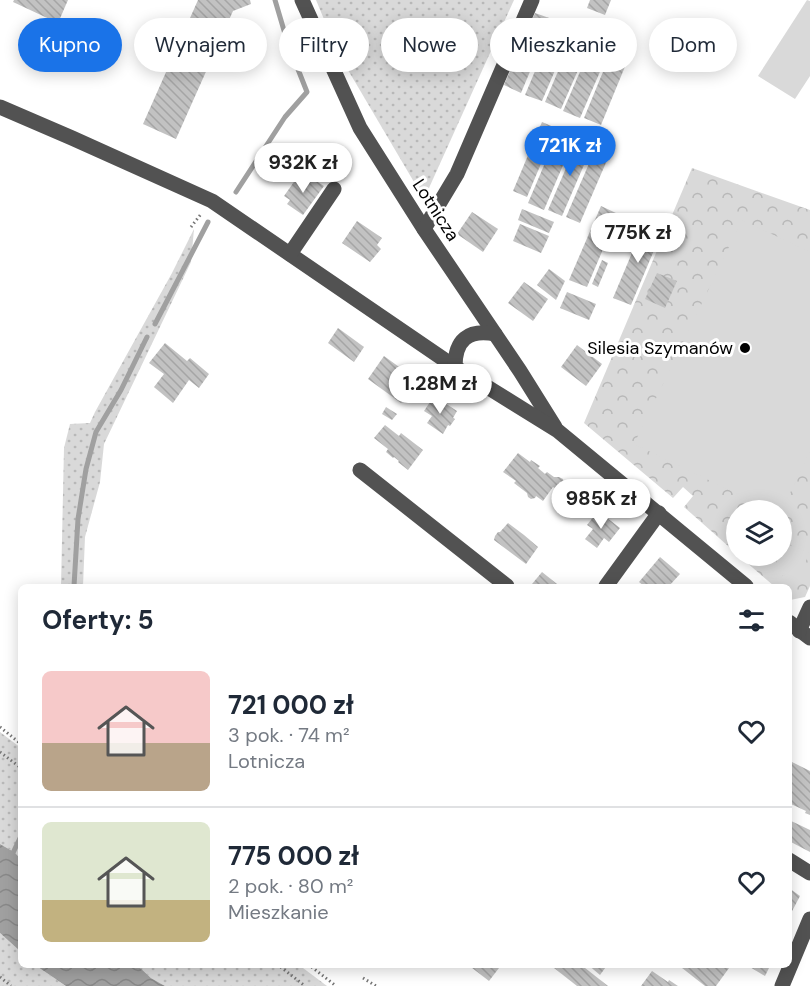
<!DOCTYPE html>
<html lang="pl">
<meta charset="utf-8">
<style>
:root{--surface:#fff;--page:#f6f6f7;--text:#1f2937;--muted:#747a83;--line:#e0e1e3;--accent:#1a73e8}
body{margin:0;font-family:"DM Sans",sans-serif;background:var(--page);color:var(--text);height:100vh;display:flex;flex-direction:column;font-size:22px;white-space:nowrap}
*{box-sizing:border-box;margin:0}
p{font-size:20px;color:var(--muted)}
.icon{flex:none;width:33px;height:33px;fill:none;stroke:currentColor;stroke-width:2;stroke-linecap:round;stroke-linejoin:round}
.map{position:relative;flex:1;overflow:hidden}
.details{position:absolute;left:18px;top:584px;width:774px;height:384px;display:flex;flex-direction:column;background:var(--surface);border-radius:9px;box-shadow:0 3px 15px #0003}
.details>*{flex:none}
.top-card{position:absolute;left:18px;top:18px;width:774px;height:54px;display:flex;gap:12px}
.fabs{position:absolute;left:726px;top:500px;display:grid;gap:12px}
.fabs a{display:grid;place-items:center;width:66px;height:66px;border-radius:50%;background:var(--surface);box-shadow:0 3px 15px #0003;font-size:30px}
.price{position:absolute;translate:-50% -51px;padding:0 14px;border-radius:21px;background:#fff;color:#222;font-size:20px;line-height:39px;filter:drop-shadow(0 2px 3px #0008)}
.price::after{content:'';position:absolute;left:50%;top:36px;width:18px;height:14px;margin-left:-9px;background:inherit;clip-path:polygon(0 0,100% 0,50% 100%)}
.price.on{background:var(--accent);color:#fff}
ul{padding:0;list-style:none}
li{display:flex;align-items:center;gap:18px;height:150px;padding:0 24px}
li+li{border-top:2px solid var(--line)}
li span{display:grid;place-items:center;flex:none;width:168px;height:120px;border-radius:9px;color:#555}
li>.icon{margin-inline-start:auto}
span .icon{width:72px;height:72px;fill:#fffc;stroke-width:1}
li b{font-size:26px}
h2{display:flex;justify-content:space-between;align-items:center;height:72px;padding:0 24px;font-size:26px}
.chip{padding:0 21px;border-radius:27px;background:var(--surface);box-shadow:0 3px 15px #0003;font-size:21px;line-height:54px}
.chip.on{background:var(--accent);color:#fff}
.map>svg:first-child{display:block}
.grass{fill:url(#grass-dots)}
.forest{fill:url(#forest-crowns)}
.pitch{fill:#d9d9d9}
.water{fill:url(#water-waves)}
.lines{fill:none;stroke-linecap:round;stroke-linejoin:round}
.stream{stroke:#a0a0a0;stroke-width:5}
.building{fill:url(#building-back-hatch)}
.path{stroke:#747474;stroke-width:3;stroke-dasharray:1.5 3;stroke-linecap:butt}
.minor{stroke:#525252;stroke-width:15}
.poi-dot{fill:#000;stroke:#fff;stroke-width:2}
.labels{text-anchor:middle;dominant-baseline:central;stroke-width:6;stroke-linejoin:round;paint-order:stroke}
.street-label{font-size:18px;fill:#000;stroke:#fff}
.poi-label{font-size:18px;fill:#000;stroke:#fff;text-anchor:end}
</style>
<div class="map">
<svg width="810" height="986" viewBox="0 0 810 986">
<defs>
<pattern id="grass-dots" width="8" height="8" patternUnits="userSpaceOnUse" patternTransform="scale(1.5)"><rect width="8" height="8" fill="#d9d9d9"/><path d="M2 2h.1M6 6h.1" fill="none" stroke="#b8b8b8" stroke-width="1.8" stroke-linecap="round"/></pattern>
<pattern id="forest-crowns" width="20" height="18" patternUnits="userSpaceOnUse" patternTransform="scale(1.5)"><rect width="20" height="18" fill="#d9d9d9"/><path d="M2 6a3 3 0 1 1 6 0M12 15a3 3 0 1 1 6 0" fill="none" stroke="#b8b8b8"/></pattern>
<pattern id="water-waves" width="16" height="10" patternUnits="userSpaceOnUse" patternTransform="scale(1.5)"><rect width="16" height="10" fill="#a0a0a0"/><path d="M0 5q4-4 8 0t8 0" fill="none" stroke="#888"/></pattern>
<pattern id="building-back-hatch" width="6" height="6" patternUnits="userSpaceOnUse" patternTransform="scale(1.5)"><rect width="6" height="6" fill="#c2c2c2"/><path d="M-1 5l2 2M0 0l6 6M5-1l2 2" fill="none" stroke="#a5a5a5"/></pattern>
</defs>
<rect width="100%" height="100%" fill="#fff"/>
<g class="grass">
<path d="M316 0H514L424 199 338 53Z"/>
<path d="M194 229 191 262 104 444 100 482 85 537 83 586H61L64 448 70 424 90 423 95 412 172 273Z"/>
<path d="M0 732 21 748V859L14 852 0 844Z"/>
<path d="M0 933 21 952V964L35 965 66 986H0Z"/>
<path d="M137 965H299L327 986H165L151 978Z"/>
</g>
<path class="forest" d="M692 168 810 210V586L805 597 790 600 789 586H774L738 555H782V510H736V553L684 507 693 496 683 487 673 498 584 423Z"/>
<g class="pitch">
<path d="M807 0 810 1V76L795 99 758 76Z"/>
<path d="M742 220 810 252V451L782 510H771L634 444Z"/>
<path d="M784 543 809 553 798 582 773 572 779 555H782V549Z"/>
</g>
<g class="water">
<path d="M0 844 14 852 21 859V952L0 933Z"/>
<path d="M35 965H137L151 978 165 986H66Z"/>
</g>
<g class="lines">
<g class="stream">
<path d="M236 192 285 117 307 92 288 44 275 0"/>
<path d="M155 324 208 222"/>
<path d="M74 586 78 519 86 469 96 432 121 390 147 337"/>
<path d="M11 857 21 836"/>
</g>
</g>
<g class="building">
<path d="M14 0H68L58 23 13 2Z"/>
<path d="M198 0H250L251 4 233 11 176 139 143 124Z"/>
<path d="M590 0H611L605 15 587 8Z"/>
<path d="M535 13 552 19 521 93 504 85Z"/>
<path d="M556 21 573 28 542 101 525 95Z"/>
<path d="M576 29 593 36 561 109 545 102Z"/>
<path d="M595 37 612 44 580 118 563 111Z"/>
<path d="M614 45 631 52 601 125 584 118Z"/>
<path d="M542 122 556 128 527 197 513 191Z"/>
<path d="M559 130 575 137 544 210 528 203Z"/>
<path d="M579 138 593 144 562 216 548 210Z"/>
<path d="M597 145 611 151 580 223 566 217Z"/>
<path d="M307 175 324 186 303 215 287 204 290 200 284 196 296 179 302 183Z"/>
<path d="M601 206 618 214 587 287 569 280Z"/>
<path d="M522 209 554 222 549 233 518 220Z"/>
<path d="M472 212 498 229 483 252 457 234Z"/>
<path d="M357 221 382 238 377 245 381 249 370 262 342 243Z"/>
<path d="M645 222 663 229 631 305 613 298Z"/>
<path d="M520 224 549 236 541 253 513 241Z"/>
<path d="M666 234 671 237 664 252 659 250Z"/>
<path d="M602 260 608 263 598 287 592 284Z"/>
<path d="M549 269 565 281 556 300 537 285Z"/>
<path d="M657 273 677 281 665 308 645 299Z"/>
<path d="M524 282 548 299 533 321 508 303Z"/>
<path d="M567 292 596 304 589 320 560 308Z"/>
<path d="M338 328 364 347 354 362 328 343Z"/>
<path d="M165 343 187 361 190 358 209 374 199 388 189 380 173 403 154 387 164 374 149 363Z"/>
<path d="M577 345 602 364 586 386 561 367Z"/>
<path d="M384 356 417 380 401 403 368 379Z"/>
<path d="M434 396 457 411 453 418 455 419 450 426 448 425 443 434 427 423 432 416 424 411Z"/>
<path d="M386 407 397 414 392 420 382 414Z"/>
<path d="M385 425 399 436 401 433 423 450 408 470 398 462 399 461 394 457 393 458 386 452 388 449 374 438Z"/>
<path d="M518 453 530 462 531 460 540 466 538 468 545 474 547 472 554 477H559L563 479 564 484 561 488 556 489 553 487 543 501 536 496 535 498 531 499 528 497 527 493 514 483 516 481 503 472Z"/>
<path d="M598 511 620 528 609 542 604 538 597 548 585 539 593 529 587 525Z"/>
<path d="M508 523 524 535 538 547 526 564 494 540 495 536 498 532H500Z"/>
<path d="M660 557 680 574 669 586H644L639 582Z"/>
<path d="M542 572 557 584 555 586H534L532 584Z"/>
<path d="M790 761 810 771V815L805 813 806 811 791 804 789 809Z"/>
<path d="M789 820 810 830V852L789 841Z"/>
<path d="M789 888 800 896 789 917Z"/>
<path d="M467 964H494L499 968 489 981Z"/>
<path d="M549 964H580L608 986H577Z"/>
<path d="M587 964H608L600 975Z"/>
<path d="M677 964H724L729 968 716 986H705Z"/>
<path d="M745 964H771L765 976Z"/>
<path d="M652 971 668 982 669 980 678 986H641Z"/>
</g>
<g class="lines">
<g class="path">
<path d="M191 227 201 214"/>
<path d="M0 727 21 744"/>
<path d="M0 752 21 768"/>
<path d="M277 964 305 986"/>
<path d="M308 964 336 986"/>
<path d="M0 977 11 986"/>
<path d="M363 978 376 986"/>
</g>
<g class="minor">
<path d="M302 0 360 128 424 229 520 371 555 427"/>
<path d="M0 107 72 138 212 201 455 367 558 431 746 586"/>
<path d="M424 229 457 174 532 0"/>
<path d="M290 254 334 189"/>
<path d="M455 367C455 340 468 329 495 334"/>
<path d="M360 470 507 586"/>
<path d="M606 586 659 513"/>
<path d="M789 622 810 638"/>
<path d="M799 631 810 607"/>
<path d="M789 860 810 873"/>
<path d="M782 986 810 919"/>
</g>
</g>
<circle class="poi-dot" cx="745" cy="348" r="6"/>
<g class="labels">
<g class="street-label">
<text transform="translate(436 210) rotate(57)">Lotnicza</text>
</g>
<g class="poi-label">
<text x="733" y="348">Silesia Szymanów</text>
</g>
</g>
</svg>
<div class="fabs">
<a><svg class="icon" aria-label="layers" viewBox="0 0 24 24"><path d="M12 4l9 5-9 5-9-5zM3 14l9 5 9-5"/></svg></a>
</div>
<b class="price on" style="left:570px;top:177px">721K zł</b>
<b class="price" style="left:303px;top:194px">932K zł</b>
<b class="price" style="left:638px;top:264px">775K zł</b>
<b class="price" style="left:440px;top:415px">1.28M zł</b>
<b class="price" style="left:601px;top:530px">985K zł</b>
<div class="top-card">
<a class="chip on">Kupno</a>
<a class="chip">Wynajem</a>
<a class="chip">Filtry</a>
<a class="chip">Nowe</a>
<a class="chip">Mieszkanie</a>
<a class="chip">Dom</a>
</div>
<section class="details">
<h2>Oferty: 5<svg class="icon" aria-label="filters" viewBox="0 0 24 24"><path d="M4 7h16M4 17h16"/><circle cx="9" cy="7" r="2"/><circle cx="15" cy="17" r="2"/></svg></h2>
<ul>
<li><span style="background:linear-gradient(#f6c9c9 60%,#b9a48a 0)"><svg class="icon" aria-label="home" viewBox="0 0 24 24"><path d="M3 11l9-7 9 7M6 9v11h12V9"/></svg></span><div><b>721 000 zł</b><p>3 pok. · 74 m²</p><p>Lotnicza</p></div><svg class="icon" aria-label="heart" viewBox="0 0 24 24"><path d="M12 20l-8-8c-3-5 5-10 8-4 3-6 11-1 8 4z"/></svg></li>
<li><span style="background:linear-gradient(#dfe7d0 65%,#c2b280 0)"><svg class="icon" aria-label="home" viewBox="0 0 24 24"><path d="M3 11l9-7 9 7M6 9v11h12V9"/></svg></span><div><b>775 000 zł</b><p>2 pok. · 80 m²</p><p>Mieszkanie</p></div><svg class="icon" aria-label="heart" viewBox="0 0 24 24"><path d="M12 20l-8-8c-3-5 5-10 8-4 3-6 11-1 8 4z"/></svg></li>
</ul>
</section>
</div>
